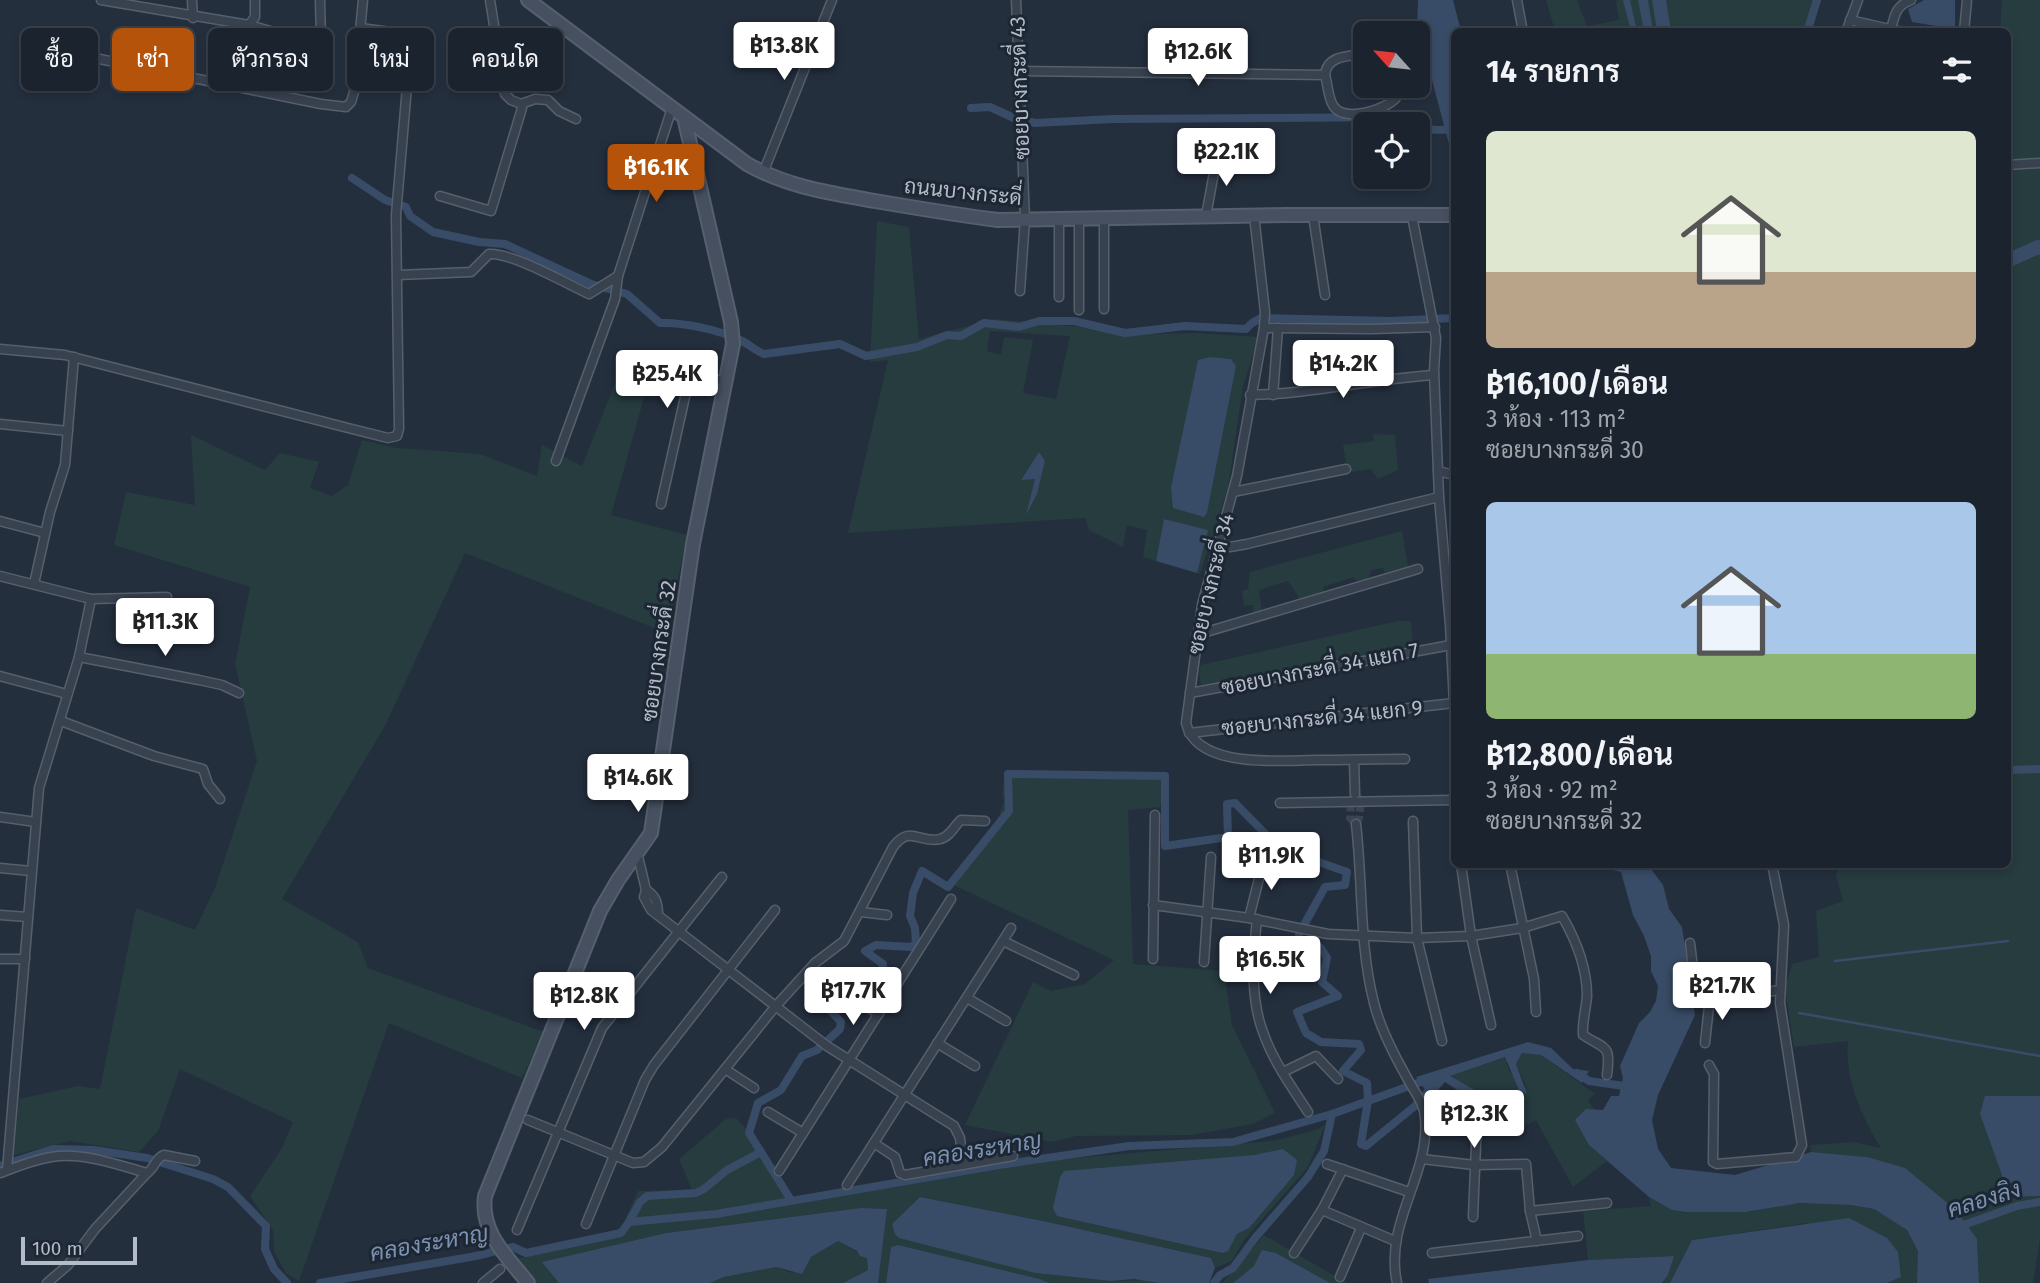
<!DOCTYPE html>
<html lang="th">
<meta charset="utf-8">
<style>
:root{--surface:#1b232e;--page:#242b36;--text:#f1f3f6;--muted:#a0a4aa;--line:#39404a;--accent:#b45309}
body{margin:0;font-family:"Fira Sans",Sarabun,sans-serif;background:var(--page);color:var(--text);height:100vh;display:flex;flex-direction:column;font-size:26px;white-space:nowrap}
*{box-sizing:border-box;margin:0}
p{font-size:23px;color:var(--muted)}
.icon{flex:none;width:38px;height:38px;fill:none;stroke:currentColor;stroke-width:2;stroke-linecap:round;stroke-linejoin:round}
.map{position:relative;flex:1;overflow:hidden}
.drawer{position:absolute;left:1451px;top:28px;width:560px;height:840px;display:flex;flex-direction:column;background:var(--surface);border-radius:10px;box-shadow:0 4px 10px #0003,0 0 0 2px var(--line)}
.drawer>*{flex:none}
.top-card{position:absolute;left:21px;top:28px;width:665px;height:63px;display:flex;gap:14px}
.needle{width:46px;rotate:297deg}
.buttons{position:absolute;left:1353px;top:21px;display:grid;gap:14px}
.buttons a{display:grid;place-items:center;width:77px;height:77px;border-radius:10px;background:var(--surface);box-shadow:0 4px 10px #0003,0 0 0 2px var(--line);font-size:35px}
.scale{position:absolute;left:21px;bottom:18px;width:116px;box-sizing:border-box;padding-left:7px;border:4px solid #b4bcc9;border-top:0;font-size:19px;line-height:24px;white-space:nowrap;color:#b4bcc9;-webkit-text-stroke:5px #1d2633;paint-order:stroke}
.price{position:absolute;translate:-50% -60px;padding:0 16px;border-radius:7px;background:#fff;color:#222;font-size:23px;line-height:46px;filter:drop-shadow(0 2px 4px #0008)}
.price::after{content:'';position:absolute;left:50%;top:42px;width:21px;height:16px;margin-left:-10px;background:inherit;clip-path:polygon(0 0,100% 0,50% 100%)}
.price.current{background:var(--accent);color:#fff}
ul{padding:0;list-style:none}
li{display:grid;align-content:center;gap:14px;height:371px;padding:0 35px}
li span{display:grid;place-items:center;height:217px;border-radius:10px;color:#555}
li>.icon{margin-inline-start:auto}
span .icon{width:126px;height:126px;fill:#fffc;stroke-width:1}
li b{font-size:30px}
h2{display:flex;justify-content:space-between;align-items:center;height:84px;padding:0 35px;font-size:30px}
.chip{padding:0 24px;border-radius:10px;background:var(--surface);box-shadow:0 4px 10px #0003,0 0 0 2px var(--line);font-size:24px;line-height:63px}
.chip.current{background:var(--accent);color:#fff}
.map>svg:first-child{display:block}
.green{fill:#263c3f;fill-rule:evenodd}
.water{fill:#394c67}
.lines{fill:none;stroke-linecap:round;stroke-linejoin:round}
.stream{stroke:#394c67;stroke-width:2.5}
.canal{stroke:#394c67;stroke-width:8}
.river{stroke:#394c67;stroke-width:14}
.street-tunnel{stroke:#3a4453;stroke-width:8;stroke-dasharray:8 4;stroke-linecap:butt}
.street-casing{stroke:#565f6c;stroke-width:11}
.secondary-casing{stroke:#565f6c;stroke-width:16}
.street{stroke:#38414e;stroke-width:8}
.secondary{stroke:#465061;stroke-width:12}
.labels{text-anchor:middle;dominant-baseline:central;stroke-width:6;stroke-linejoin:round;paint-order:stroke}
.street-label{font-size:21px;fill:#b4bcc9;stroke:#1d2633}
.water-label{font-size:23px;font-style:italic;fill:#7c92b1;stroke:#1d2633}
</style>
<div class="map">
<svg width="2040" height="1283" viewBox="0 0 2040 1283">
<rect width="100%" height="100%" fill="#242f3e"/>
<g class="green">
<path d="M1546 0H1577L1587 26 1619 20 1616 0H1821L1812 32 1555 31Z"/>
<path d="M2002 0H2040V1096H1985L2010 1197 2040 1196V1239L2033 1283H1979L1977 1239 1867 1157 1811 1152 1810 1145 1853 1142 1881 1148C1862 1117 1844 1078 1848 1041L1794 1047 1785 988 1792 964 1819 957 1816 911 1843 901 1836 875 1839 865 2007 864V32L2000 31Z"/>
<path d="M877 221 909 227 919 339 994 319 1154 334 1197 333 1259 337 1243 386 1228 488 1200 574 1197 573 1207 530 1164 519 1156 561 1143 557 1147 530 1127 525 1123 547 1089 530 1085 518 848 533 888 360 870 362ZM990 331 1070 336 1056 399 1023 393 1033 340 1004 337 1001 355 987 351ZM1210 357 1231 359 1236 366 1207 513 1171 487 1198 361ZM1039 453 1045 461 1037 493 1028 511 1035 478 1021 479Z"/>
<path d="M623 363 651 373 611 515 687 535 667 633 465 553 385 726 282 899 358 942 368 968 544 1032 522 1078 389 1023 299 1281 286 1273 274 1252 273 1230 250 1196 282 1148 293 1122 180 1069 158 1131 139 1152 70 1141 14 1155 19 1099 78 1086 100 1089 136 908 195 930 215 888 257 761 235 664 250 587 114 545 126 492 195 505 191 435 265 470 280 453 319 462 310 488 332 496 348 485 362 440 397 448 480 454 537 476 542 445 582 466Z"/>
<path d="M1373 434 1395 435 1398 470 1378 479 1371 469 1351 472 1346 462 1343 445 1374 441Z"/>
<path d="M1402 531 1408 566 1385 573 1383 568 1371 570 1368 579 1356 581 1354 577 1323 587 1324 592 1300 599 1288 581 1259 590 1262 611 1254 614 1253 605 1244 606 1242 591 1248 589 1250 572Z"/>
<path d="M1398 621H1411L1413 648 1216 685H1201L1199 672 1201 665Z"/>
<path d="M1006 771 1168 774 1160 807 1128 810 1133 964 1224 971 1232 1025 1275 1113 1253 1124 1191 1135 1076 1136 1052 1142 965 1125 1033 982 1051 991 1085 984 1114 960 947 882 998 819 1004 801 1002 794Z"/>
<path d="M1522 1053 1541 1055 1595 1094 1588 1100 1594 1109H1586L1589 1145 1607 1161 1573 1187 1536 1120 1522 1127 1502 1098 1506 1090 1482 1094 1449 1076 1505 1057 1509 1071 1527 1089 1516 1064Z"/>
<path d="M736 1118 760 1144 792 1198V1204L1050 1160 1273 1141 1316 1130 1325 1125 1308 1167 1244 1240 1232 1261 1215 1268 1211 1258 1043 1221 921 1197 892 1224 900 1238 1035 1273 1111 1281 1149 1280 1159 1283H1049L1040 1279 898 1245 891 1248 886 1283H878L886 1209 861 1208 666 1233 543 1262 559 1283H537L518 1258 624 1235 622 1226 638 1191 692 1190 679 1159 726 1119ZM1283 1150 1249 1228 1237 1234 1222 1253 1058 1216 1053 1207 1254 1155Z"/>
<path d="M1649 1197 1672 1210 1746 1212 1800 1203 1851 1205 1874 1209 1907 1230 1918 1251V1280L1917 1283H1887L1901 1277 1807 1223 1692 1240 1670 1283H1662L1668 1275 1673 1256 1588 1260 1583 1211 1651 1206Z"/>
<path d="M1264 1235 1347 1283H1330L1276 1253 1254 1266 1233 1283H1222Z"/>
<path d="M838 1241 867 1258 868 1270 843 1283H710L724 1277 776 1267 792 1273 811 1257Z"/>
</g>
<g class="water">
<path d="M1418 0H1453L1461 31 1454 32V163L1423 46 1417 32Z"/>
<path d="M1623 0H1630L1637 31H1631Z"/>
<path d="M1638 0H1648L1653 31H1644Z"/>
<path d="M1652 0H1666L1671 31H1657Z"/>
<path d="M1924 0H1955V29L1912 22 1908 9Z"/>
<path d="M1210 357 1231 359 1236 366 1207 513 1204 517 1173 508 1171 487 1198 360Z"/>
<path d="M1039 452 1045 461 1037 494 1026 515 1035 479 1021 480Z"/>
<path d="M1164 519 1208 530 1197 573 1156 561Z"/>
<path d="M1607 865H1648L1663 885 1669 909 1682 927 1695 1015 1658 1095 1652 1120 1658 1149 1671 1168 1735 1175 1811 1152 1867 1157 1905 1168 1956 1210 1977 1239 1979 1283H1917L1918 1251 1907 1230 1874 1209 1851 1205 1800 1203 1746 1212H1687L1672 1210 1649 1197 1589 1145 1575 1120 1586 1109 1603 1110 1611 1096H1619L1623 1078 1620 1066 1639 1023 1650 1012 1656 1001 1658 986 1651 971V956L1644 936 1633 915 1621 872 1609 869Z"/>
<path d="M1528 1042 1551 1048 1573 1069 1589 1071 1582 1083 1541 1055 1522 1053 1516 1064 1527 1094 1519 1090 1505 1057 1450 1076 1482 1094 1507 1090 1502 1098 1479 1104 1445 1082 1431 1098 1416 1077Z"/>
<path d="M1985 1096H2040V1196L2010 1197 1980 1114Z"/>
<path d="M1283 1149 1297 1160 1294 1175 1249 1228 1237 1234 1228 1251 1222 1253 1057 1216 1053 1208 1060 1177 1064 1171 1254 1155Z"/>
<path d="M920 1197 1043 1221 1211 1258 1215 1268 1209 1283H1159L1134 1279 1111 1281 1035 1273 899 1238 895 1234 892 1224Z"/>
<path d="M861 1208 887 1209 878 1283H843L868 1270 867 1258 860 1256 857 1251 838 1241 811 1257 802 1274 776 1267 724 1277 710 1283H559L542 1262 666 1233Z"/>
<path d="M1849 1218 1887 1238 1898 1252 1901 1277 1887 1283H1670L1692 1240Z"/>
<path d="M898 1245 1040 1279 1049 1283H886L891 1247Z"/>
<path d="M1262 1250 1276 1253 1330 1283H1233L1254 1266Z"/>
<path d="M1674 1256 1668 1275 1662 1283H1429L1428 1279 1588 1260Z"/>
</g>
<g class="lines">
<g class="stream">
<path d="M1835 961 2008 941"/>
<path d="M1799 1013 2040 1056"/>
</g>
<g class="canal">
<path d="M1807 32 1817 0"/>
<path d="M971 108 990 107 1014 118"/>
<path d="M1027 121 1035 123 1113 119 1400 117 1415 119C1426 133 1438 130 1454 129"/>
<path d="M352 178 385 200 406 207 410 216 433 232 479 242 505 244 591 284 627 294 660 323C683 322 719 330 740 340 749 344 754 350 764 354L840 344 866 356 917 347 947 335 961 336 984 323 1019 327 1039 321H1074L1125 333 1185 326 1246 329 1252 323 1261 318 1390 321 1454 318"/>
<path d="M2007 770 2040 769"/>
<path d="M1577 1073 1589 1081 1631 1087"/>
<path d="M761 1152 791 1200"/>
<path d="M0 1166 53 1149 94 1150 147 1158 213 1179 228 1187 266 1226 265 1249 274 1269 287 1283"/>
<path d="M629 1222 640 1202 647 1196 696 1193 704 1189 727 1170 761 1152 749 1133 758 1103 781 1090 802 1056 817 1050 840 1029 841 1022 827 1007 823 997 827 989 856 979 879 981 883 964 865 951 876 945 911 947 916 943 915 928 910 916 913 893 922 871 948 887 1009 811 1008 774 1165 776V846L1228 837 1227 804 1235 803 1298 867 1319 862 1347 872 1345 885 1325 887 1299 934 1296 958 1321 948 1327 958 1322 982 1338 996 1297 1012 1306 1033 1321 1042 1359 1044 1361 1050 1343 1071 1367 1083 1368 1100 1361 1144 1366 1146 1415 1106 1433 1086"/>
<path d="M1958 1227 2017 1206 2040 1202"/>
<path d="M320 1283 476 1256 513 1247 526 1253 621 1233 629 1222 716 1214 999 1165 1129 1146 1233 1142 1332 1114 1426 1080"/>
<path d="M1214 1283 1220 1275 1233 1268 1255 1238 1308 1177 1324 1151 1332 1114"/>
</g>
<path class="river" d="M2007 261 2038 247 2040 248"/>
<path class="street-tunnel" d="M1355 794 1361 801 1359 818 1356 824 1350 818 1351 801Z"/>
<defs>
<g id="street">
<path d="M101 0 249 25 299 39"/>
<path d="M192 0 193 18"/>
<path d="M320 0 321 40"/>
<path d="M1016 0 1025 219 1020 291"/>
<path d="M1517 0 1523 32"/>
<path d="M1850 20 1903 32"/>
<path d="M249 25 255 17V0"/>
<path d="M1891 29C1895 14 1896 6 1911 0"/>
<path d="M1846 32 1858 0"/>
<path d="M1964 32 1967 0"/>
<path d="M75 54 321 104 346 107 351 102 354 92 363 0"/>
<path d="M1019 71 1325 75C1327 55 1349 56 1365 54"/>
<path d="M527 73 560 24"/>
<path d="M1325 75C1328 85 1328 99 1334 107 1346 122 1385 110 1396 98"/>
<path d="M521 104 535 99 548 100 559 111 576 119"/>
<path d="M2007 165 2040 163"/>
<path d="M763 173 832 0"/>
<path d="M440 196 491 211 522 108 521 104 511 100 505 94 490 0"/>
<path d="M1254 215 1265 312 1264 328 1237 476 1202 605 1186 723C1197 770 1281 760 1318 760 1347 760 1376 759 1405 759"/>
<path d="M1313 215 1325 295"/>
<path d="M1206 216 1217 156 1220 151 1232 147"/>
<path d="M1412 216 1436 338 1434 371 1439 497 1450 625 1454 704"/>
<path d="M1059 218V297"/>
<path d="M1104 218V309"/>
<path d="M398 275 471 272 489 254C511 252 567 284 589 294L618 276"/>
<path d="M1079 310V218"/>
<path d="M1264 328 1371 329 1435 327"/>
<path d="M0 349 65 355 348 428 388 438 397 436 399 429 396 215 411 40 406 34 360 28"/>
<path d="M1250 395C1312 394 1372 379 1434 375"/>
<path d="M1273 395 1278 328"/>
<path d="M0 424 68 431"/>
<path d="M556 461 615 299 618 276 672 108"/>
<path d="M1438 471 1454 475"/>
<path d="M1233 492 1346 469"/>
<path d="M661 504 687 388 696 378 726 381"/>
<path d="M0 521 45 533"/>
<path d="M1219 544 1230 547 1247 544 1439 497"/>
<path d="M0 576 91 599 167 597"/>
<path d="M34 584 50 512 65 465 74 357"/>
<path d="M1196 635 1418 569"/>
<path d="M79 657 199 680 222 685 239 693"/>
<path d="M0 676 67 694"/>
<path d="M1190 693 1451 645"/>
<path d="M61 721 154 756 203 769 208 784 220 799"/>
<path d="M1189 733 1454 703"/>
<path d="M1354 760 1355 794"/>
<path d="M1280 803 1454 800"/>
<path d="M0 817 36 822"/>
<path d="M1413 821 1417 938 1442 1041"/>
<path d="M1356 824C1363 883 1359 945 1374 1003 1380 1028 1393 1053 1406 1076 1413 1090 1424 1102 1425 1118 1430 1176 1384 1222 1397 1283"/>
<path d="M637 852 646 890 644 897 651 910 827 1046 954 1126 960 1138 963 1165"/>
<path d="M1461 864 1471 936 1491 1025"/>
<path d="M1510 864 1534 979 1536 1012"/>
<path d="M0 868 31 871"/>
<path d="M646 890C656 896 658 903 658 915"/>
<path d="M1153 905 1249 918 1328 934 1417 938 1471 936 1522 928 1562 916C1576 940 1587 967 1587 996 1586 1009 1582 1022 1583 1035 1606 1050 1611 1044 1607 1075"/>
<path d="M861 912 887 915"/>
<path d="M0 915 28 917"/>
<path d="M1249 918 1264 859"/>
<path d="M1257 919C1253 955 1250 998 1263 1032 1273 1061 1291 1086 1308 1112"/>
<path d="M1003 941 1074 975"/>
<path d="M1690 943 1696 993 1699 997H1735L1779 990"/>
<path d="M0 959H25"/>
<path d="M1153 959 1155 815"/>
<path d="M1204 962 1211 857"/>
<path d="M851 997 879 1014"/>
<path d="M967 998 1006 1021"/>
<path d="M937 1043 975 1066"/>
<path d="M1705 1043 1710 997"/>
<path d="M1709 1065 1714 1074 1713 1162 1717 1164 1796 1157 1802 1145 1780 1003 1784 925 1772 864"/>
<path d="M725 1069 754 1088"/>
<path d="M1283 1072 1316 1056 1338 1079"/>
<path d="M768 1112 803 1133"/>
<path d="M528 1120 633 1163 644 1162 662 1147 775 1007 815 963 844 941 893 847C910 824 919 844 940 839 950 837 954 826 961 820L985 821"/>
<path d="M874 1143 895 1157 900 1173 905 1175 1013 1156"/>
<path d="M1422 1159 1474 1165 1526 1164 1530 1211 1537 1241"/>
<path d="M1327 1164 1409 1192"/>
<path d="M7 1170 39 788 79 657 91 599"/>
<path d="M779 1171 951 899"/>
<path d="M0 1173C19 1166 39 1158 59 1156 88 1154 119 1165 147 1173 155 1168 155 1158 164 1155L195 1161"/>
<path d="M847 1185 1011 928"/>
<path d="M1322 1210 1395 1241"/>
<path d="M1530 1211 1607 1203"/>
<path d="M1473 1217 1477 1121"/>
<path d="M586 1224 645 1080 654 1065 775 910"/>
<path d="M517 1230 602 1028 722 877"/>
<path d="M1294 1253 1322 1210 1343 1169"/>
<path d="M1432 1253 1578 1236"/>
<path d="M1340 1277 1361 1228"/>
<path d="M47 1283 68 1265 95 1229 147 1173"/>
<path d="M483 1283 500 1269"/>
</g>
<g id="secondary">
<path d="M528 0 747 164C787 187 831 193 875 201 916 208 957 215 998 220L1288 215H1454"/>
<path d="M528 1283C507 1256 480 1233 485 1196L600 911 618 880 651 833 693 544 733 344 731 322 684 117"/>
</g>
</defs>
<use href="#street" class="street-casing"/>
<use href="#secondary" class="secondary-casing"/>
<use href="#street" class="street"/>
<use href="#secondary" class="secondary"/>
</g>
<g class="labels">
<g class="street-label">
<text transform="translate(1020 88) rotate(-92)">ซอยบางกระดี่ 43</text>
<text transform="translate(963 192) rotate(6)">ถนนบางกระดี่</text>
<text transform="translate(1211 584) rotate(-77)">ซอยบางกระดี่ 34</text>
<text transform="translate(659 651) rotate(-82)">ซอยบางกระดี่ 32</text>
<text transform="translate(1320 669) rotate(-11)">ซอยบางกระดี่ 34 แยก 7</text>
<text transform="translate(1322 718) rotate(-6)">ซอยบางกระดี่ 34 แยก 9</text>
</g>
<g class="water-label">
<text transform="translate(982 1149) rotate(-9)">คลองระหาญ</text>
<text transform="translate(1984 1199) rotate(-17)">คลองลิง</text>
<text transform="translate(429 1243) rotate(-10)">คลองระหาญ</text>
</g>
</g>
</svg>
<div class="buttons">
<a><svg class="needle" viewBox="-14 -14 28 28"><path d="M0-13l5 13h-10z" fill="#e53935"/><path d="M0 13l5-13h-10z" fill="#a0a4aa"/></svg></a>
<a><svg class="icon" aria-label="locate" viewBox="0 0 24 24"><circle cx="12" cy="12" r="6"/><path d="M12 2v4M12 18v4M2 12h4M18 12h4"/></svg></a>
</div>
<div class="scale">100 m</div>
<b class="price" style="left:784px;top:82px">฿13.8K</b>
<b class="price" style="left:1198px;top:88px">฿12.6K</b>
<b class="price" style="left:1226px;top:188px">฿22.1K</b>
<b class="price current" style="left:656px;top:204px">฿16.1K</b>
<b class="price" style="left:1343px;top:400px">฿14.2K</b>
<b class="price" style="left:667px;top:410px">฿25.4K</b>
<b class="price" style="left:165px;top:658px">฿11.3K</b>
<b class="price" style="left:638px;top:814px">฿14.6K</b>
<b class="price" style="left:1271px;top:892px">฿11.9K</b>
<b class="price" style="left:1270px;top:996px">฿16.5K</b>
<b class="price" style="left:1722px;top:1022px">฿21.7K</b>
<b class="price" style="left:853px;top:1027px">฿17.7K</b>
<b class="price" style="left:584px;top:1032px">฿12.8K</b>
<b class="price" style="left:1474px;top:1150px">฿12.3K</b>
<div class="top-card">
<a class="chip">ซื้อ</a>
<a class="chip current">เช่า</a>
<a class="chip">ตัวกรอง</a>
<a class="chip">ใหม่</a>
<a class="chip">คอนโด</a>
</div>
<section class="drawer">
<h2>14 รายการ<svg class="icon" aria-label="filters" viewBox="0 0 24 24"><path d="M4 7h16M4 17h16"/><circle cx="9" cy="7" r="2"/><circle cx="15" cy="17" r="2"/></svg></h2>
<ul>
<li><span style="background:linear-gradient(#dfe7d0 65%,#b9a48a 0)"><svg class="icon" aria-label="home" viewBox="0 0 24 24"><path d="M3 11l9-7 9 7M6 9v11h12V9"/></svg></span><div><b>฿16,100/เดือน</b><p>3 ห้อง · 113 m²</p><p>ซอยบางกระดี่ 30</p></div></li>
<li><span style="background:linear-gradient(#a9c7e8 70%,#8fb573 0)"><svg class="icon" aria-label="home" viewBox="0 0 24 24"><path d="M3 11l9-7 9 7M6 9v11h12V9"/></svg></span><div><b>฿12,800/เดือน</b><p>3 ห้อง · 92 m²</p><p>ซอยบางกระดี่ 32</p></div></li>
</ul>
</section>
</div>
